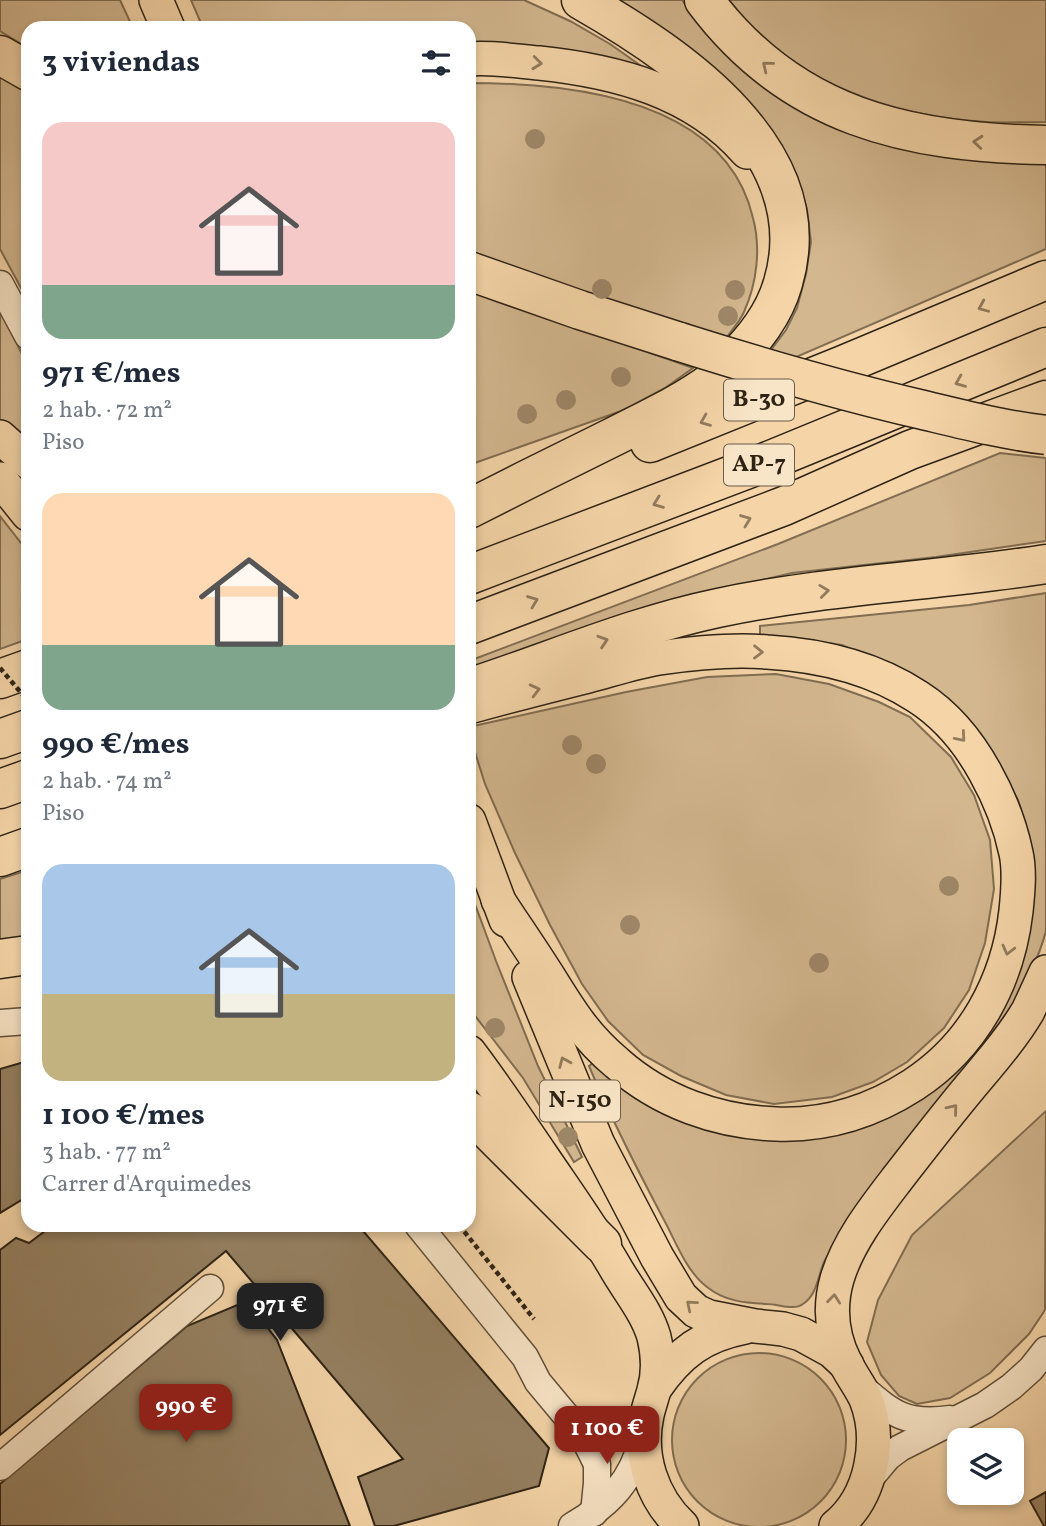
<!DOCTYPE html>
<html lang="es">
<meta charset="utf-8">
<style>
:root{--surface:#fff;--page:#f6f6f7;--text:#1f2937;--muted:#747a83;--accent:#8f2418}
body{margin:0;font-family:Vollkorn,serif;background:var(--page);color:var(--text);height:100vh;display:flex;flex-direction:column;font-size:26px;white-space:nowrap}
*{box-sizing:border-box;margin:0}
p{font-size:23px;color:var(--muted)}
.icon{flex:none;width:38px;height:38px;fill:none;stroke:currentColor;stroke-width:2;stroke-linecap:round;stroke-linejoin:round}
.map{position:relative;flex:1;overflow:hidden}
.drawer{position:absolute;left:21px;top:21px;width:455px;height:1211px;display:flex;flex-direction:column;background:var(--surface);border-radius:21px;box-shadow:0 4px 10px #0003}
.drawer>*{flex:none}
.tools{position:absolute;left:947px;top:1428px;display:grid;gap:14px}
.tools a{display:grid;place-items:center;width:77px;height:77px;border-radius:14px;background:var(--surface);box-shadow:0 4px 10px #0003;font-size:35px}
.price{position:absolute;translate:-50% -60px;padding:0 16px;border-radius:14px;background:var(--accent);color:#fff;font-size:23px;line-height:46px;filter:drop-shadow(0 2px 4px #0008)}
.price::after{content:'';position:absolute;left:50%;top:42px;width:21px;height:16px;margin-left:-10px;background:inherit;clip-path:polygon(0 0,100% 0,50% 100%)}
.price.active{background:#222;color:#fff}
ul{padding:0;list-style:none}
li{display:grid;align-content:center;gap:14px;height:371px;padding:0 21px}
li span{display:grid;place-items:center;height:217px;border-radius:21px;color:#555}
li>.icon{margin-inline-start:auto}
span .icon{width:126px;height:126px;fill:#fffc;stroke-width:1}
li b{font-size:30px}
h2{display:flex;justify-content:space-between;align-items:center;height:84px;padding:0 21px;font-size:30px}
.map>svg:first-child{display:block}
.green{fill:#d3b78f;stroke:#806d52;stroke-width:2}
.building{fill:#958061;stroke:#2e2315;stroke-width:2}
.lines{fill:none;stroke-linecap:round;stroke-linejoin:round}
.minor-casing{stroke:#60503a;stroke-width:29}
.major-casing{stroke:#2e2315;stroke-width:36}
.highway-casing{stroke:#2e2315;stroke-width:41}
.path{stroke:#2e2315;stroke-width:4.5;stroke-dasharray:5 3.5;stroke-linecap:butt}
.minor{stroke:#f8e4c6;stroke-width:26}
.major{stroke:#f5d5a8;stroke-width:33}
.highway{stroke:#f5d5a8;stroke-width:38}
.highway-bridge-casing{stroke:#2e2315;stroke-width:41;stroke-linecap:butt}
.path-bridge{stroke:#2e2315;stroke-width:4.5;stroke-dasharray:5 3.5;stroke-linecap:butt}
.highway-bridge{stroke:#f5d5a8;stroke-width:38}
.tree{fill:#9e8768}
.oneway{stroke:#927c5e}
.labels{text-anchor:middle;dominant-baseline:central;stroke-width:7;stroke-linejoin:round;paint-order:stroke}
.shield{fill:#f8e4c6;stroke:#6b5d4a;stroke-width:2}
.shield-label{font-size:24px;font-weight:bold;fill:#2e2315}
</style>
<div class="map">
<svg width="1046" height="1526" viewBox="0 0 1046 1526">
<rect width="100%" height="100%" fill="#f5d5a8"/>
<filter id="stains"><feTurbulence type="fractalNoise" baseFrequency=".00286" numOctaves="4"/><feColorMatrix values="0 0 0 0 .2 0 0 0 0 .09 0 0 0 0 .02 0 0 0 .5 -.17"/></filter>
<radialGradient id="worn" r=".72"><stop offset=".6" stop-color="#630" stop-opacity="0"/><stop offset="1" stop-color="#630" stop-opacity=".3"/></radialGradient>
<g class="green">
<path d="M0 0H120L133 28H28V48L0 31Z"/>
<path d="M191 0H524L570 21 610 44 647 70 469 45V28H203Z"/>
<path d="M616 0H682L709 35 736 63 1046 157V249L794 358 771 350 786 330 797 308 806 274 811 242 807 210 797 176 773 133Z"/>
<path d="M729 0H1046V122C1026 122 1006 123 987 122 906 117 821 92 761 36 749 26 739 12 729 0Z"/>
<path d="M0 75 28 91V301L0 249Z"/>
<path d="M469 83C571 83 725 98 753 218 761 248 757 283 744 312 740 321 732 330 726 338L498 265 469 252Z"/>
<path d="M469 289 693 368 665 388 624 410 469 465Z"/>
<path d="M0 310 28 366V449L0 423Z"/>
<path d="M1000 453 1046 458V541L936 557 792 573 691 597 469 673V661L778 544Z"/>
<path d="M0 516 28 552V639L0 649Z"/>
<path d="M1046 593V931C1038 960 1025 985 1012 1011L841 1234C836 1243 829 1252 824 1262 818 1276 817 1295 803 1304 794 1311 778 1304 767 1304 745 1303 724 1301 707 1287 686 1271 676 1242 664 1220 637 1169 611 1119 589 1066L595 1062 764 1138 961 1062 1028 833 1018 800 998 764 890 665 842 645 797 639 760 636V626L969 605Z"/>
<path d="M776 674 829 684 879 702 910 717 951 757 974 795 990 840 994 889 985 943 969 990 944 1028 907 1062 873 1082 832 1097 774 1104 726 1095 681 1076 643 1055 608 1021 582 984 550 925 515 853 485 784 469 733V727L626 692 707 677Z"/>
<path d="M28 870V942L0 945V879Z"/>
<path d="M469 888 496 961 538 1066 582 1157 574 1162 523 1078 469 1008Z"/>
<path d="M1046 1111 1045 1310 1029 1334 990 1373 950 1398 917 1404 899 1396 881 1375 867 1342 878 1300 912 1235Z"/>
<circle cx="759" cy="1440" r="87"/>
</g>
<g class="building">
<path d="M24 1062 28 1063V1196L0 1213V1069Z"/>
<path d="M53 1225H358L549 1448 539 1486 394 1526H375L358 1477 403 1459 226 1251 0 1435V1250L16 1238 29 1243Z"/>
<path d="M247 1301 277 1340 350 1526H0V1484L187 1326Z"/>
<path d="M1046 1492V1526H1044L1030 1501Z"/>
</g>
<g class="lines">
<defs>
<g id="minor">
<path d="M0 284 28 336"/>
<path d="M0 1023 28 1021"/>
<path d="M418 1225 525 1357 538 1382 583 1436 597 1464V1483L594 1513"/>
<path d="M860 1386C893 1414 905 1425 950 1419"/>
<path d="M0 1467 210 1288"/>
<path d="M867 1482 888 1457 900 1448 985 1405 1011 1387 1031 1369 1046 1350"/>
<path d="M572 1526C610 1504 632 1481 643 1438"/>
</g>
<g id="major">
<path d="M156 0 168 28"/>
<path d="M469 59C492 57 516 61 539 63 616 71 694 91 747 152"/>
<path d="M0 437 28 462"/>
<path d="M0 479 28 514"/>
<path d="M469 707C509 696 548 686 588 676 611 670 635 662 659 658 693 653 732 649 767 652 819 655 874 668 918 697 946 715 969 743 985 772 999 797 1010 824 1016 853 1020 871 1018 892 1016 911 1008 982 973 1046 913 1085 871 1112 825 1126 776 1124 718 1122 661 1102 617 1063 586 1037 571 1013 550 979 533 952 515 926 498 900"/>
<path d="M469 821 506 920"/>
<path d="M529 977 598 1144 657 1257 681 1297 696 1311 709 1317 755 1326 783 1329 801 1334 832 1351 847 1365"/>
<path d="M469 1052C495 1086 518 1121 542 1156 567 1193 593 1229 615 1267 628 1290 647 1312 654 1337 658 1354 659 1373 654 1390 652 1398 649 1406 647 1415 638 1456 652 1498 682 1526"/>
<path d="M655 1388C679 1353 703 1335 745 1327"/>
<path d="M836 1526C872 1497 882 1440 866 1399 860 1386 851 1375 845 1362 832 1336 829 1307 837 1279 848 1242 874 1209 897 1179 921 1148 945 1117 970 1087 990 1063 1012 1038 1028 1011 1034 998 1040 985 1046 972"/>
</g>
<g id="highway">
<path d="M704 0C791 117 908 143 1046 145"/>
<path d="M0 55 28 71"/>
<path d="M469 271 580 310 680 342"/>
<path d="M650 443 843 365 1046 280"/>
<path d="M469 509C516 485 564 461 611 438 646 420 682 404 713 381 720 376 726 369 732 362 754 339 774 315 783 283 822 151 679 56 581 0"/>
<path d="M469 575 761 464 1046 347"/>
<path d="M469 625 784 506 910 450 1046 400"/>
<path d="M0 679 28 669"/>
<path d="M469 688C552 661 632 626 718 608 826 585 937 581 1046 564"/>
<path d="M0 739 28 729"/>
<path d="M0 789 28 779"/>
<path d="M0 857 28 847"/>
<path d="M0 959 28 955"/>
<path d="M469 1111 602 1244"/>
</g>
</defs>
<use href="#minor" class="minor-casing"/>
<use href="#major" class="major-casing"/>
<use href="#highway" class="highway-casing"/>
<path class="path" d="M459 1225 534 1319"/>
<use href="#minor" class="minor"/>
<use href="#major" class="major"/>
<use href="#highway" class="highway"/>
<defs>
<path id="highway-bridge" d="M680 342C759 367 838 390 919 409 961 419 1003 430 1046 435"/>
</defs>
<use href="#highway-bridge" class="highway-bridge-casing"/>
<path class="path-bridge" d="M0 668 28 701"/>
<use href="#highway-bridge" class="highway-bridge"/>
</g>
<g class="tree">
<circle cx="535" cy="139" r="10"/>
<circle cx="602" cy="289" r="10"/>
<circle cx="735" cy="290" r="10"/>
<circle cx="728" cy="316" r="10"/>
<circle cx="621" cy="377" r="10"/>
<circle cx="566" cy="400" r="10"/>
<circle cx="527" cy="414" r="10"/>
<circle cx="572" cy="745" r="10"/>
<circle cx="596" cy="764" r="10"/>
<circle cx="949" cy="886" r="10"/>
<circle cx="630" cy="925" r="10"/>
<circle cx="819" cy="963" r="10"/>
<circle cx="495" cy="1028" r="10"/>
<circle cx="568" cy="1137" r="10"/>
</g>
<defs><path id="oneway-chevron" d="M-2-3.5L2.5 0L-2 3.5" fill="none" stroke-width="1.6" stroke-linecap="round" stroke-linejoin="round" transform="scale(1.75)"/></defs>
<g class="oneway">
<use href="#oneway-chevron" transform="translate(537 63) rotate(6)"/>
<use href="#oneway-chevron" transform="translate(767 66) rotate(-141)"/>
<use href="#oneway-chevron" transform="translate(978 142) rotate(-175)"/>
<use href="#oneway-chevron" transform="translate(983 307) rotate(157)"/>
<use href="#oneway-chevron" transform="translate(960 382) rotate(158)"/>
<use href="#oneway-chevron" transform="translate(705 421) rotate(158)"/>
<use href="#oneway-chevron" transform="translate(658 503) rotate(159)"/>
<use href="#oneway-chevron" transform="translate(746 520) rotate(-21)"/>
<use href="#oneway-chevron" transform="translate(824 591) rotate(-7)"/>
<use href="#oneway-chevron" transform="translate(533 601) rotate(-21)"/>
<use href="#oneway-chevron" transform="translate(603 641) rotate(-18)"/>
<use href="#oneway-chevron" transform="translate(758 652) rotate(1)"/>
<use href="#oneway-chevron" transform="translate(535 690) rotate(-14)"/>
<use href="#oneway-chevron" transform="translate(961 737) rotate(49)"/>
<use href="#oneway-chevron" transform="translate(1008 950) rotate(104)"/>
<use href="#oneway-chevron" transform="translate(564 1062) rotate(-113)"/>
<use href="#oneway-chevron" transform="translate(953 1109) rotate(-51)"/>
<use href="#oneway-chevron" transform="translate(834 1299) rotate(-84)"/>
<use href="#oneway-chevron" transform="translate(691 1305) rotate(-140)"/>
</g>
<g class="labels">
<g class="shield">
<rect x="724" y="379.5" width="70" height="41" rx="5"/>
<rect x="724" y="444.5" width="70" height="41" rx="5"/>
<rect x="540" y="1080.5" width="80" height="41" rx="5"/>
</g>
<g class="shield-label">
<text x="759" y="400">B-30</text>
<text x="759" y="465">AP-7</text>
<text x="580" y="1101">N-150</text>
</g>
</g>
<rect width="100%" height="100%" filter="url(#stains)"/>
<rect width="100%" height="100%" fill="url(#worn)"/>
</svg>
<div class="tools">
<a><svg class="icon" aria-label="layers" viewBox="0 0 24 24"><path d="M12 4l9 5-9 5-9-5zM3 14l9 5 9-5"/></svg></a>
</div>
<b class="price active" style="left:280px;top:1343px">971 €</b>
<b class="price" style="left:186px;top:1444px">990 €</b>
<b class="price" style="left:607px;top:1466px">1 100 €</b>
<section class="drawer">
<h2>3 viviendas<svg class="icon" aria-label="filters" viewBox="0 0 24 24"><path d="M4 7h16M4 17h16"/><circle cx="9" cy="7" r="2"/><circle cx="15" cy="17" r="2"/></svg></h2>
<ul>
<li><span style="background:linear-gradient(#f6c9c9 75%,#7fa58c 0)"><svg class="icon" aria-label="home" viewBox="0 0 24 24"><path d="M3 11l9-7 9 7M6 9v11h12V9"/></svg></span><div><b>971 €/mes</b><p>2 hab. · 72 m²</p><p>Piso</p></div></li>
<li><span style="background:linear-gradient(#ffd9b3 70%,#7fa58c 0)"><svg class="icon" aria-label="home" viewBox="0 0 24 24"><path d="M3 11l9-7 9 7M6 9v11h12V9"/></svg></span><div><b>990 €/mes</b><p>2 hab. · 74 m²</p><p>Piso</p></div></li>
<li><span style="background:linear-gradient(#a9c7e8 60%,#c2b280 0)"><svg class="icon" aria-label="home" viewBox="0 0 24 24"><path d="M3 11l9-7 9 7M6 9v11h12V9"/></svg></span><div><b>1 100 €/mes</b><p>3 hab. · 77 m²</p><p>Carrer d'Arquimedes</p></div></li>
</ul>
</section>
</div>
